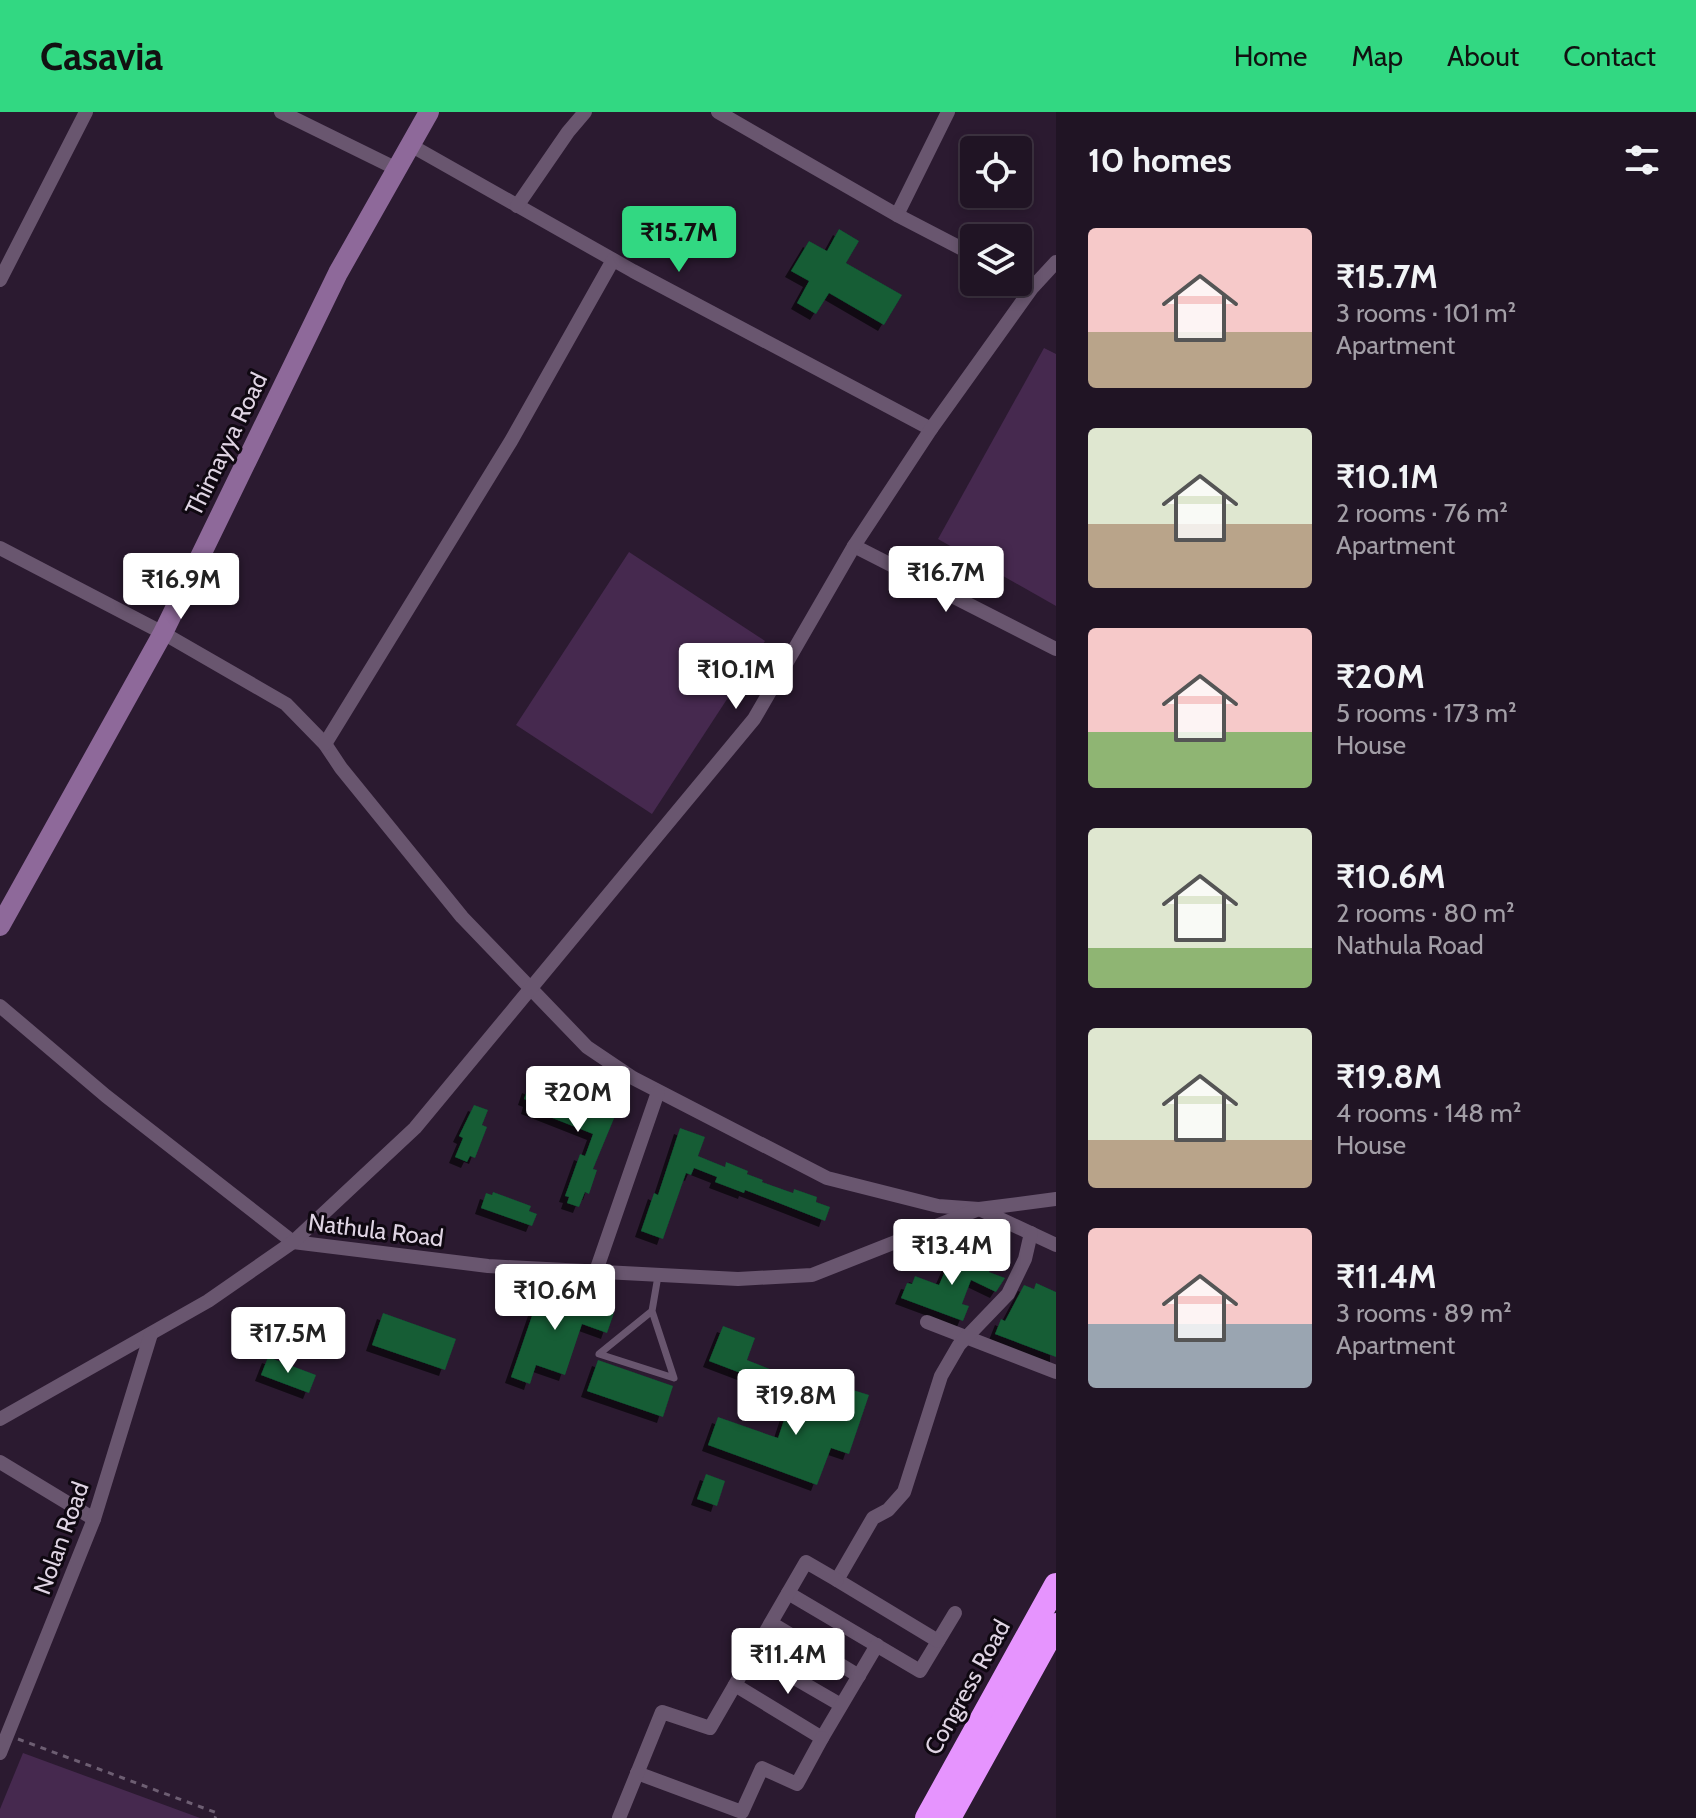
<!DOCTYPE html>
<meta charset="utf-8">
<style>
:root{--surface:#201424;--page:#281d2c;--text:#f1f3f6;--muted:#a29ea6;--line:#3d3341;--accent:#32d882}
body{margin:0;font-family:Cabin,sans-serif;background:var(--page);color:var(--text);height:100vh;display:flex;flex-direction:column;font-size:30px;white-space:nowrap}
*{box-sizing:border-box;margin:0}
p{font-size:26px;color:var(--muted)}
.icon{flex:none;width:44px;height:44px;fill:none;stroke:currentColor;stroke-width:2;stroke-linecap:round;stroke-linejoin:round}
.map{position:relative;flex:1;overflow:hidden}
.sheet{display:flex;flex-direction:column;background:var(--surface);width:640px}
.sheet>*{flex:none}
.tools{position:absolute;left:960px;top:24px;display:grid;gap:16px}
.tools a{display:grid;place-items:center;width:72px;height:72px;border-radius:8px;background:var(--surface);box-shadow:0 4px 12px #0003,0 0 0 2px var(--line);font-size:40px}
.price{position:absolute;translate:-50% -68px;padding:0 18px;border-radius:8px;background:#fff;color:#222;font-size:26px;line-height:52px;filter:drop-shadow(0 2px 4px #0008)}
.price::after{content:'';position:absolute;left:50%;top:48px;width:24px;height:18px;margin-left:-12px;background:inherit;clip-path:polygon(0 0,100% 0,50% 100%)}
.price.active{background:var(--accent);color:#111}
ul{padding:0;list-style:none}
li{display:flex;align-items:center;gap:24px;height:200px;padding:0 32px}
li span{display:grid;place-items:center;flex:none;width:224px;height:160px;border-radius:8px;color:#555}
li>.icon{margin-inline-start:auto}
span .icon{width:96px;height:96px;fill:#fffc;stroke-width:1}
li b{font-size:34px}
h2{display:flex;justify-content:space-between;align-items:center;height:96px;padding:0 32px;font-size:34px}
header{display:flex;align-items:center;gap:48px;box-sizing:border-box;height:112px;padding:0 40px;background:var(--accent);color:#111}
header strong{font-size:38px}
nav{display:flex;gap:44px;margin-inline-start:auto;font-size:28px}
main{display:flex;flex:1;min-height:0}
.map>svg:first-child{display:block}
.green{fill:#46294f}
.building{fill:#125d35;filter:url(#shadow)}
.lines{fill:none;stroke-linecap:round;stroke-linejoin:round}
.path{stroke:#6d5e72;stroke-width:3;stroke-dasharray:6 6;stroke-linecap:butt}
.lane{stroke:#69566f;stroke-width:7}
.street{stroke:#69566f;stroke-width:14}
.secondary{stroke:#8e699a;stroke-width:20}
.highway{stroke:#e694fe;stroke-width:24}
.labels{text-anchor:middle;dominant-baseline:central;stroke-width:6;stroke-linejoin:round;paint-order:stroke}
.street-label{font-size:24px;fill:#dfd4e3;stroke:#0f0811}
</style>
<header>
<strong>Casavia</strong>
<nav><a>Home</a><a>Map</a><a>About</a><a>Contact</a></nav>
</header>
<main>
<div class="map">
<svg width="1056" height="1706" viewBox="0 0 1056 1706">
<defs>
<filter id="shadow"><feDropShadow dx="-6" dy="6" stdDeviation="0" flood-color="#0009"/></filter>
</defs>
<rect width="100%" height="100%" fill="#2b1a30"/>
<g class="green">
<path d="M1044 236 1056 242V494L938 427Z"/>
<path d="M629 440 765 529 652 702 516 613Z"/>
<path d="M23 1641 200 1706H0V1697Z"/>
</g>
<g class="building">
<path d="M839 117 859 129 846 151 902 183 884 213 829 181 816 202 797 191 809 169 791 159 809 129 827 139Z"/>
<path d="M528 975 542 981 543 977 567 987 565 991 592 1003 600 984 620 992 593 1057 597 1058 589 1082 585 1080 579 1095 567 1091 569 1085 565 1084 580 1042 585 1044 593 1022 527 996 529 989 524 987Z"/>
<path d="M474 993 488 998 482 1013 487 1015 475 1046 470 1044 467 1050 455 1045 463 1026 459 1024Z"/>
<path d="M680 1016 705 1025 698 1044 725 1055 726 1050 748 1059 747 1062 763 1068 762 1070 793 1081 794 1077 817 1085 816 1090 830 1095 825 1109 745 1078 744 1081 715 1070 717 1065 694 1056 691 1063 686 1061 663 1127 641 1119 654 1081 658 1083Z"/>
<path d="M493 1080 531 1094 529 1099 537 1102 532 1114 481 1096 486 1081 492 1083Z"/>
<path d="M952 1143 965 1149 967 1144 991 1154 989 1160 1005 1166 996 1180 971 1168 962 1192 969 1194 963 1209 901 1186 907 1171 912 1172 915 1164 939 1173Z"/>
<path d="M1036 1171 1056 1180V1245L995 1222 1001 1207 1005 1209 1024 1173 1034 1177Z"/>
<path d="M536 1173 614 1201 607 1221 582 1212 565 1263 536 1253 530 1272 511 1265 535 1195 529 1193Z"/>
<path d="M383 1201 456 1227 445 1258 372 1233Z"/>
<path d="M723 1214 755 1226 747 1248 785 1263 780 1276 709 1249Z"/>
<path d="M268 1245 316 1263 309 1281 261 1263Z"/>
<path d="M598 1248 673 1274 663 1305 587 1279Z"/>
<path d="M850 1277 869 1283 849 1342 831 1336 817 1373 708 1333 718 1305 778 1326 792 1284 843 1301Z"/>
<path d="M706 1362 725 1369 717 1394 697 1387Z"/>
</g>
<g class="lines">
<path class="path" d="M18 1627 217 1701 215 1706"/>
<path class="lane" d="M652 1199 674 1266 599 1242 652 1199 658 1164"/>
<g class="street">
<path d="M281 0 397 57"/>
<path d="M718 0 897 103 948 0"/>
<path d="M412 34 633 159 931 317"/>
<path d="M517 94 568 20 585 0"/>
<path d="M897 103 974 143"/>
<path d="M0 168 86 0"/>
<path d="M854 434 1056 537"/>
<path d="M0 436 163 521 286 592 325 632 341 656 462 805 587 935 633 966 827 1066 938 1094 979 1097 1056 1133"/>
<path d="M325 632 511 329 613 148"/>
<path d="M0 894 106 984 293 1130 488 1154 738 1167 812 1163 979 1097 1056 1087"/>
<path d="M596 1159 658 980"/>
<path d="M927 1210 1056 1260"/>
<path d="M0 1307 208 1189 293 1130 415 1016 754 607 854 434 931 317 1032 176 1056 150"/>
<path d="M0 1350 94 1407"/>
<path d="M788 1481 920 1559 955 1501"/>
<path d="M771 1511 859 1564"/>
<path d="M938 1529 837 1468 873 1406 888 1398 904 1380 941 1264 959 1233 1008 1182 1025 1147 1031 1121"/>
<path d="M753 1542 841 1593"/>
<path d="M735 1573 822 1626 877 1533"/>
<path d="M0 1641 94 1407 151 1222"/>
<path d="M637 1661 742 1700 762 1656 797 1672 822 1626"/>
<path d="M619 1706 662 1600 710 1616 806 1450 837 1468"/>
</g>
<path class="secondary" d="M0 814 163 521 338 161 429 0"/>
<g class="highway">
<path d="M927 1706 1056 1473"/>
<path d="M949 1706 1056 1513"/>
</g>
</g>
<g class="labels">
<g class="street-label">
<text transform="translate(226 332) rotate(-64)">Thimayya Road</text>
<text transform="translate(376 1118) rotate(7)">Nathula Road</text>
<text transform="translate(61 1426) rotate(-70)">Nolan Road</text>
<text transform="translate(967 1575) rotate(-61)">Congress Road</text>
</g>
</g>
</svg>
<div class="tools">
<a><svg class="icon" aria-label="locate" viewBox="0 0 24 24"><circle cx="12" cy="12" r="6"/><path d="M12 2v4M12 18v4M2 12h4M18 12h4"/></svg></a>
<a><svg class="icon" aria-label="layers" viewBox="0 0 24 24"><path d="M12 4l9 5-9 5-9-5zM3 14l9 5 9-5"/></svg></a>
</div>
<b class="price active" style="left:679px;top:162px">₹15.7M</b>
<b class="price" style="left:946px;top:502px">₹16.7M</b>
<b class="price" style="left:181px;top:509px">₹16.9M</b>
<b class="price" style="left:736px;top:599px">₹10.1M</b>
<b class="price" style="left:578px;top:1022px">₹20M</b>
<b class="price" style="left:952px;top:1175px">₹13.4M</b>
<b class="price" style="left:555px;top:1220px">₹10.6M</b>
<b class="price" style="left:288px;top:1263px">₹17.5M</b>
<b class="price" style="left:796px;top:1325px">₹19.8M</b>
<b class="price" style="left:788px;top:1584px">₹11.4M</b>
</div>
<section class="sheet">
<h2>10 homes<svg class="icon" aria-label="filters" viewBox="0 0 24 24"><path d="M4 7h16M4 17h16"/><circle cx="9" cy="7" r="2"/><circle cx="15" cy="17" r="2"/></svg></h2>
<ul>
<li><span style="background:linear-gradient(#f6c9c9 65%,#b9a48a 0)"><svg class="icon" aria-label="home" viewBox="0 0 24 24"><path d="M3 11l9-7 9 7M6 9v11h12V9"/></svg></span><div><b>₹15.7M</b><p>3 rooms · 101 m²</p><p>Apartment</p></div></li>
<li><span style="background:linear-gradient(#dfe7d0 60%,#b9a48a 0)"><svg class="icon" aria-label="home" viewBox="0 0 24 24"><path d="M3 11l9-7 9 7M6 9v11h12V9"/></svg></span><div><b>₹10.1M</b><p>2 rooms · 76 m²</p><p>Apartment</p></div></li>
<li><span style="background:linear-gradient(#f6c9c9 65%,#8fb573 0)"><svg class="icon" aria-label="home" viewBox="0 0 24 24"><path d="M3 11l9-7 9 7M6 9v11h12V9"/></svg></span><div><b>₹20M</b><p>5 rooms · 173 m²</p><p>House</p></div></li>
<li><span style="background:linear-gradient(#dfe7d0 75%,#8fb573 0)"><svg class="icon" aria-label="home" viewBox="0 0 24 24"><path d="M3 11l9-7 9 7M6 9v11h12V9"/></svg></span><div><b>₹10.6M</b><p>2 rooms · 80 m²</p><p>Nathula Road</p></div></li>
<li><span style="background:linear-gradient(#dfe7d0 70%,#b9a48a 0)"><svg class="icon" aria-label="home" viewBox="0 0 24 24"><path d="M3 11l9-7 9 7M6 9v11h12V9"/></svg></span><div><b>₹19.8M</b><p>4 rooms · 148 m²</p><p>House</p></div></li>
<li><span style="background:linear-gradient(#f6c9c9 60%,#9aa5b1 0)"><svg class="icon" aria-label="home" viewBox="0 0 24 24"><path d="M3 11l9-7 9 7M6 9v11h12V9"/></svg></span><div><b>₹11.4M</b><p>3 rooms · 89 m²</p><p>Apartment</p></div></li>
</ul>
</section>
</main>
